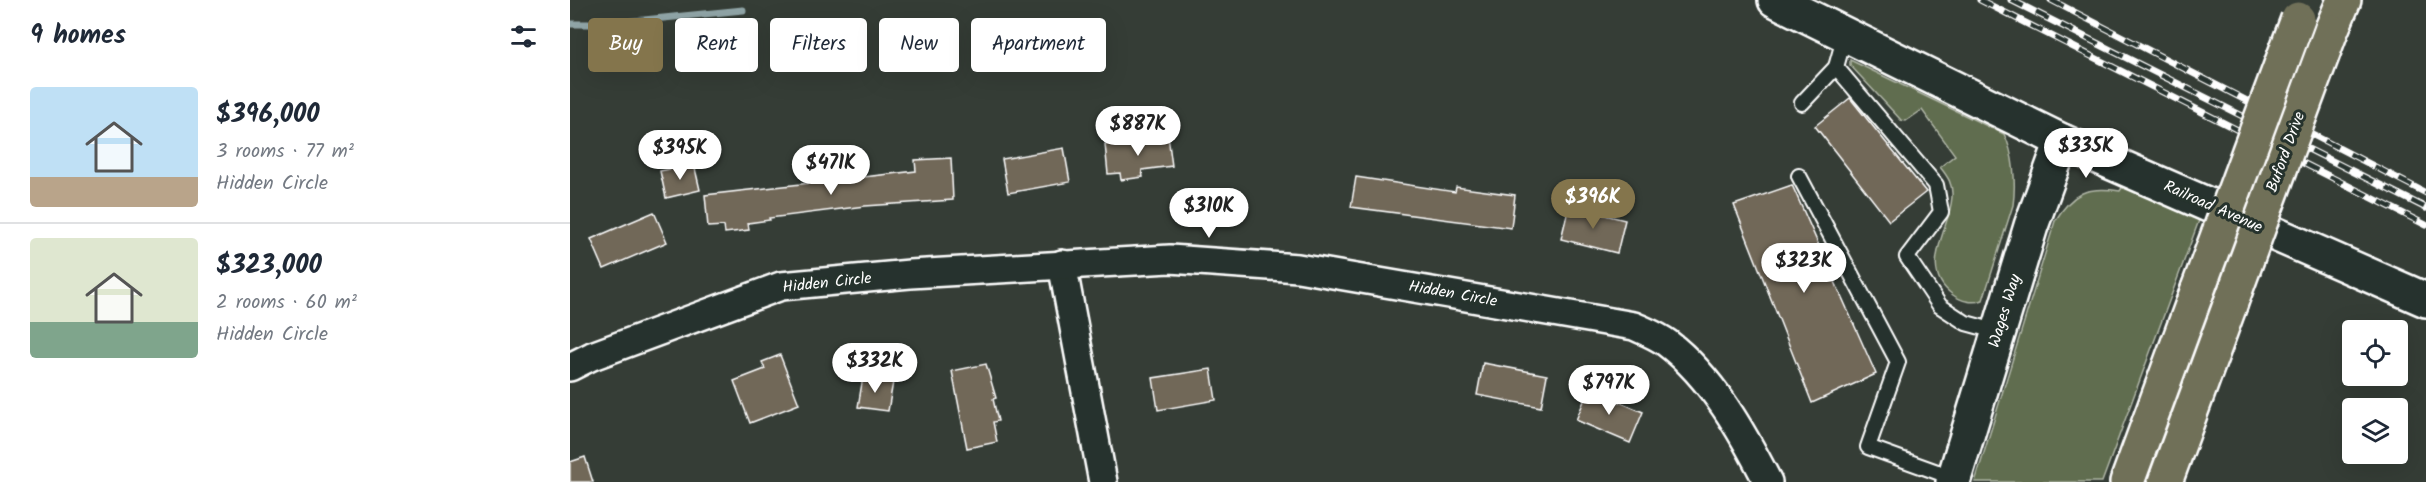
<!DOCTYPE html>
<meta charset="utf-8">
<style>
:root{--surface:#fff;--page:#f6f6f7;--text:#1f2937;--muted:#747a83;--line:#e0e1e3;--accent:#84754c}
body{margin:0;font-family:Kalam,sans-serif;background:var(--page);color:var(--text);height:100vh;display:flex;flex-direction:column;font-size:22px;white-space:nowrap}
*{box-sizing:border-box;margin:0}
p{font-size:20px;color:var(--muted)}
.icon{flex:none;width:33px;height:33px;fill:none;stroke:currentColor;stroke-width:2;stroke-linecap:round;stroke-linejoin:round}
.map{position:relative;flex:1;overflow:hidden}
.drawer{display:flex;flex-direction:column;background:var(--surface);width:570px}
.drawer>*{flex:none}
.guide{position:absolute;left:18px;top:18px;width:570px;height:54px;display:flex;gap:12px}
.tools{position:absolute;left:1772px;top:320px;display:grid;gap:12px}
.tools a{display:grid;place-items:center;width:66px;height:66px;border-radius:6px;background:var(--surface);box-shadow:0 6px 24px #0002;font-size:30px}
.price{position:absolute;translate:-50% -51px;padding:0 14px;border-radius:21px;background:#fff;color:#222;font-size:20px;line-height:39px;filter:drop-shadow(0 2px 3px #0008)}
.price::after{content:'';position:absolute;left:50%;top:36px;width:18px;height:14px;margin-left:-9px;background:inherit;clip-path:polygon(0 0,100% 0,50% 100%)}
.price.active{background:var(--accent);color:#fff}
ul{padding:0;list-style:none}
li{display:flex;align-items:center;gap:18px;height:150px;padding:0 30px}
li+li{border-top:2px solid var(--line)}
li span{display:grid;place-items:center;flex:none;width:168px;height:120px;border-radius:6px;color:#555}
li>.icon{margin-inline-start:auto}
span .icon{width:72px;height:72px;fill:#fffc;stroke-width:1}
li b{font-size:26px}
h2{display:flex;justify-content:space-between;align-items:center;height:72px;padding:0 30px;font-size:26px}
.pill{padding:0 21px;border-radius:6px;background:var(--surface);box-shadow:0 6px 24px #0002;font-size:21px;line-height:54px}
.pill.active{background:var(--accent);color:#fff}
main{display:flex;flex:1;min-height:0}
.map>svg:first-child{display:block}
.green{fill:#606d4f;stroke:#b0b6a7;stroke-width:1.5}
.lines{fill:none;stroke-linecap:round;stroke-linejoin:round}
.stream{stroke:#91a6a8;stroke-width:7}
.building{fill:#716759;stroke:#fff;stroke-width:1.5}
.lane-casing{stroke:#fff;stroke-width:18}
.street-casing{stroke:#fff;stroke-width:32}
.secondary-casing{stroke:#fff;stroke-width:38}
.highway-casing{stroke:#fff;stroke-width:38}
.lane{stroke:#26332d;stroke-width:14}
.street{stroke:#26332d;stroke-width:27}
.secondary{stroke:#26332d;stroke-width:33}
.highway{stroke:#706f59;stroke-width:33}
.rail-casing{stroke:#fff;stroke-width:7}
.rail{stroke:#26332d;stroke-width:4.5;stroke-dasharray:14;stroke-linecap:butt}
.highway-bridge-casing{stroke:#fff;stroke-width:38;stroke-linecap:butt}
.highway-bridge{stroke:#706f59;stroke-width:33}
.labels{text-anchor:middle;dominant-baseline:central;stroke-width:6;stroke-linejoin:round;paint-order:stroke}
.street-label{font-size:16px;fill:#fff;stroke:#26332d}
</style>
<main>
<section class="drawer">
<h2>9 homes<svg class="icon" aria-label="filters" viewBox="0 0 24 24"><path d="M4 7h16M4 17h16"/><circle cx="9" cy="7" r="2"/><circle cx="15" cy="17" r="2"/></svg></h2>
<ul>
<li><span style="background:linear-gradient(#bfe0f5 75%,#b9a48a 0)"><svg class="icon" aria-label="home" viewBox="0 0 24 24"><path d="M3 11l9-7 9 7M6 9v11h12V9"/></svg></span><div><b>$396,000</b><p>3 rooms · 77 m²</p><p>Hidden Circle</p></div></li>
<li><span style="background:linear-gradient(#dfe7d0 70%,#7fa58c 0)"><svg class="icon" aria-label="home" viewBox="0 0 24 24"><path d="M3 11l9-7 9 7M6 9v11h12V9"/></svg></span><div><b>$323,000</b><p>2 rooms · 60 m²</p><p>Hidden Circle</p></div></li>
</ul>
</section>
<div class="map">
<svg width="1856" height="482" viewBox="0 0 1856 482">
<rect width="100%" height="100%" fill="#353d36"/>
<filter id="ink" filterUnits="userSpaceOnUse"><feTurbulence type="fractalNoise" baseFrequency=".0167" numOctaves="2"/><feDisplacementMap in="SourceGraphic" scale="12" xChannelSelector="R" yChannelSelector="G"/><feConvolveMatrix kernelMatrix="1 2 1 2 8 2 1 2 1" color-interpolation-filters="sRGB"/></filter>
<g filter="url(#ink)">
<g class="green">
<path d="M1280 60 1434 134C1444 153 1446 184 1443 205L1413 300C1403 304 1391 301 1383 295 1347 269 1380 230 1382 197 1383 184 1378 177 1370 167L1385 155 1352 110 1336 121 1331 120 1280 65Z"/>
<path d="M1555 183 1631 215 1532 482H1405L1485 221C1503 192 1517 186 1550 191Z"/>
</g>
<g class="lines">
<path class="stream" d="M0 24H34L173 10"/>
</g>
<g class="building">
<path d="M1280 98 1356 192 1319 221 1245 126Z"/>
<path d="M598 136 602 166 572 170 573 177 551 180 550 173 538 174 535 144Z"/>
<path d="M494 148 500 182 438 193 432 159Z"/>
<path d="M381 158 383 200 295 206 199 218 200 220 178 223 179 230 155 233 154 226 138 227 135 195 346 171 345 160Z"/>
<path d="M124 164 130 190 96 198 90 171Z"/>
<path d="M786 177 885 192 886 187 945 195 941 228 781 207Z"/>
<path d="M1222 185 1306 374 1242 403 1164 205Z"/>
<path d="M999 206 1055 220 1047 253 991 239Z"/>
<path d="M84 212 97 242 34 269 21 239Z"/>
<path d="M210 355 229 404 180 423 164 381 195 369 192 362Z"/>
<path d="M913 363 977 375 971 407 907 395Z"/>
<path d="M416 364 426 398 423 399 428 421 423 422 427 442 397 448 382 371Z"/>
<path d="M641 369 646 400 588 410 583 378Z"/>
<path d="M293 377 323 382 318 411 288 407Z"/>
<path d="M1019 389 1073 412 1060 443 1006 420Z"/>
<path d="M15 457 23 482H0V462Z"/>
</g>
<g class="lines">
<defs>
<g id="lane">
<path d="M1275 35 1266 67 1366 185 1371 212 1337 257 1370 306 1396 323 1429 332"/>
<path d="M1232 103 1266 67"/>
<path d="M1229 176 1328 362 1298 447 1384 478"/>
</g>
<g id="street">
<path d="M492 264 533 482"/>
<path d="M0 367 22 356 211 286 340 274 600 259 728 268 1064 326C1075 331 1088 336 1097 343 1142 377 1173 433 1198 482"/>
</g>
<g id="secondary">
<path d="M1205 0 1492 141 1856 300"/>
<path d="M1383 482 1461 226 1492 141"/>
</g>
<g id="highway">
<path d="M1761 31 1774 0"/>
<path d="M1557 482 1628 289"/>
<path d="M1595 482 1660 305"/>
</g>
</defs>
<use href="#lane" class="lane-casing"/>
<use href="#street" class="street-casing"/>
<use href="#secondary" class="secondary-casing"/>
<use href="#highway" class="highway-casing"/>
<use href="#lane" class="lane"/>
<use href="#street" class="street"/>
<use href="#secondary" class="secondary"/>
<use href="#highway" class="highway"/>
<defs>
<g id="rail">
<path d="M1410 0 1856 225"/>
<path d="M1441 0 1856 208"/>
<path d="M1481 0 1856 193"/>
</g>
</defs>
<use href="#rail" class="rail-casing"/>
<use href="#rail" class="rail"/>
<defs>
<g id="highway-bridge">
<path d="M1628 289 1728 19"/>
<path d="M1660 305 1761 31"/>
</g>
</defs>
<use href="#highway-bridge" class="highway-bridge-casing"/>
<use href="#highway-bridge" class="highway-bridge"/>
</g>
</g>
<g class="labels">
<g class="street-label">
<text transform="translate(1716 152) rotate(-70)">Buford Drive</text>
<text transform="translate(1643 207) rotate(24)">Railroad Avenue</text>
<text transform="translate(257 283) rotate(-6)">Hidden Circle</text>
<text transform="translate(883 294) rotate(10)">Hidden Circle</text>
<text transform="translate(1435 311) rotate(-73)">Wages Way</text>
</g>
</g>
</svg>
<div class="tools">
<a><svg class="icon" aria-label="locate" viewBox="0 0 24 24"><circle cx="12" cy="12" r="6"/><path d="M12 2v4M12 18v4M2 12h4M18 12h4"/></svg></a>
<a><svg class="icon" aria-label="layers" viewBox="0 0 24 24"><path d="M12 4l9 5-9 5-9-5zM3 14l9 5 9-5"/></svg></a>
</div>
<b class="price" style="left:568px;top:157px">$887K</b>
<b class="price" style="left:1516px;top:179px">$335K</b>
<b class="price" style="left:110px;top:181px">$395K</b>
<b class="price" style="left:261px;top:196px">$471K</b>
<b class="price active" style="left:1023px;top:230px">$396K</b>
<b class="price" style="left:639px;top:239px">$310K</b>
<b class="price" style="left:1234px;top:294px">$323K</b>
<b class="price" style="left:305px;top:394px">$332K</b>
<b class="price" style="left:1039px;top:416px">$797K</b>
<div class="guide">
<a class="pill active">Buy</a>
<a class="pill">Rent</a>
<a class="pill">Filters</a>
<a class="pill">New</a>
<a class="pill">Apartment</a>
</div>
</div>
</main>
